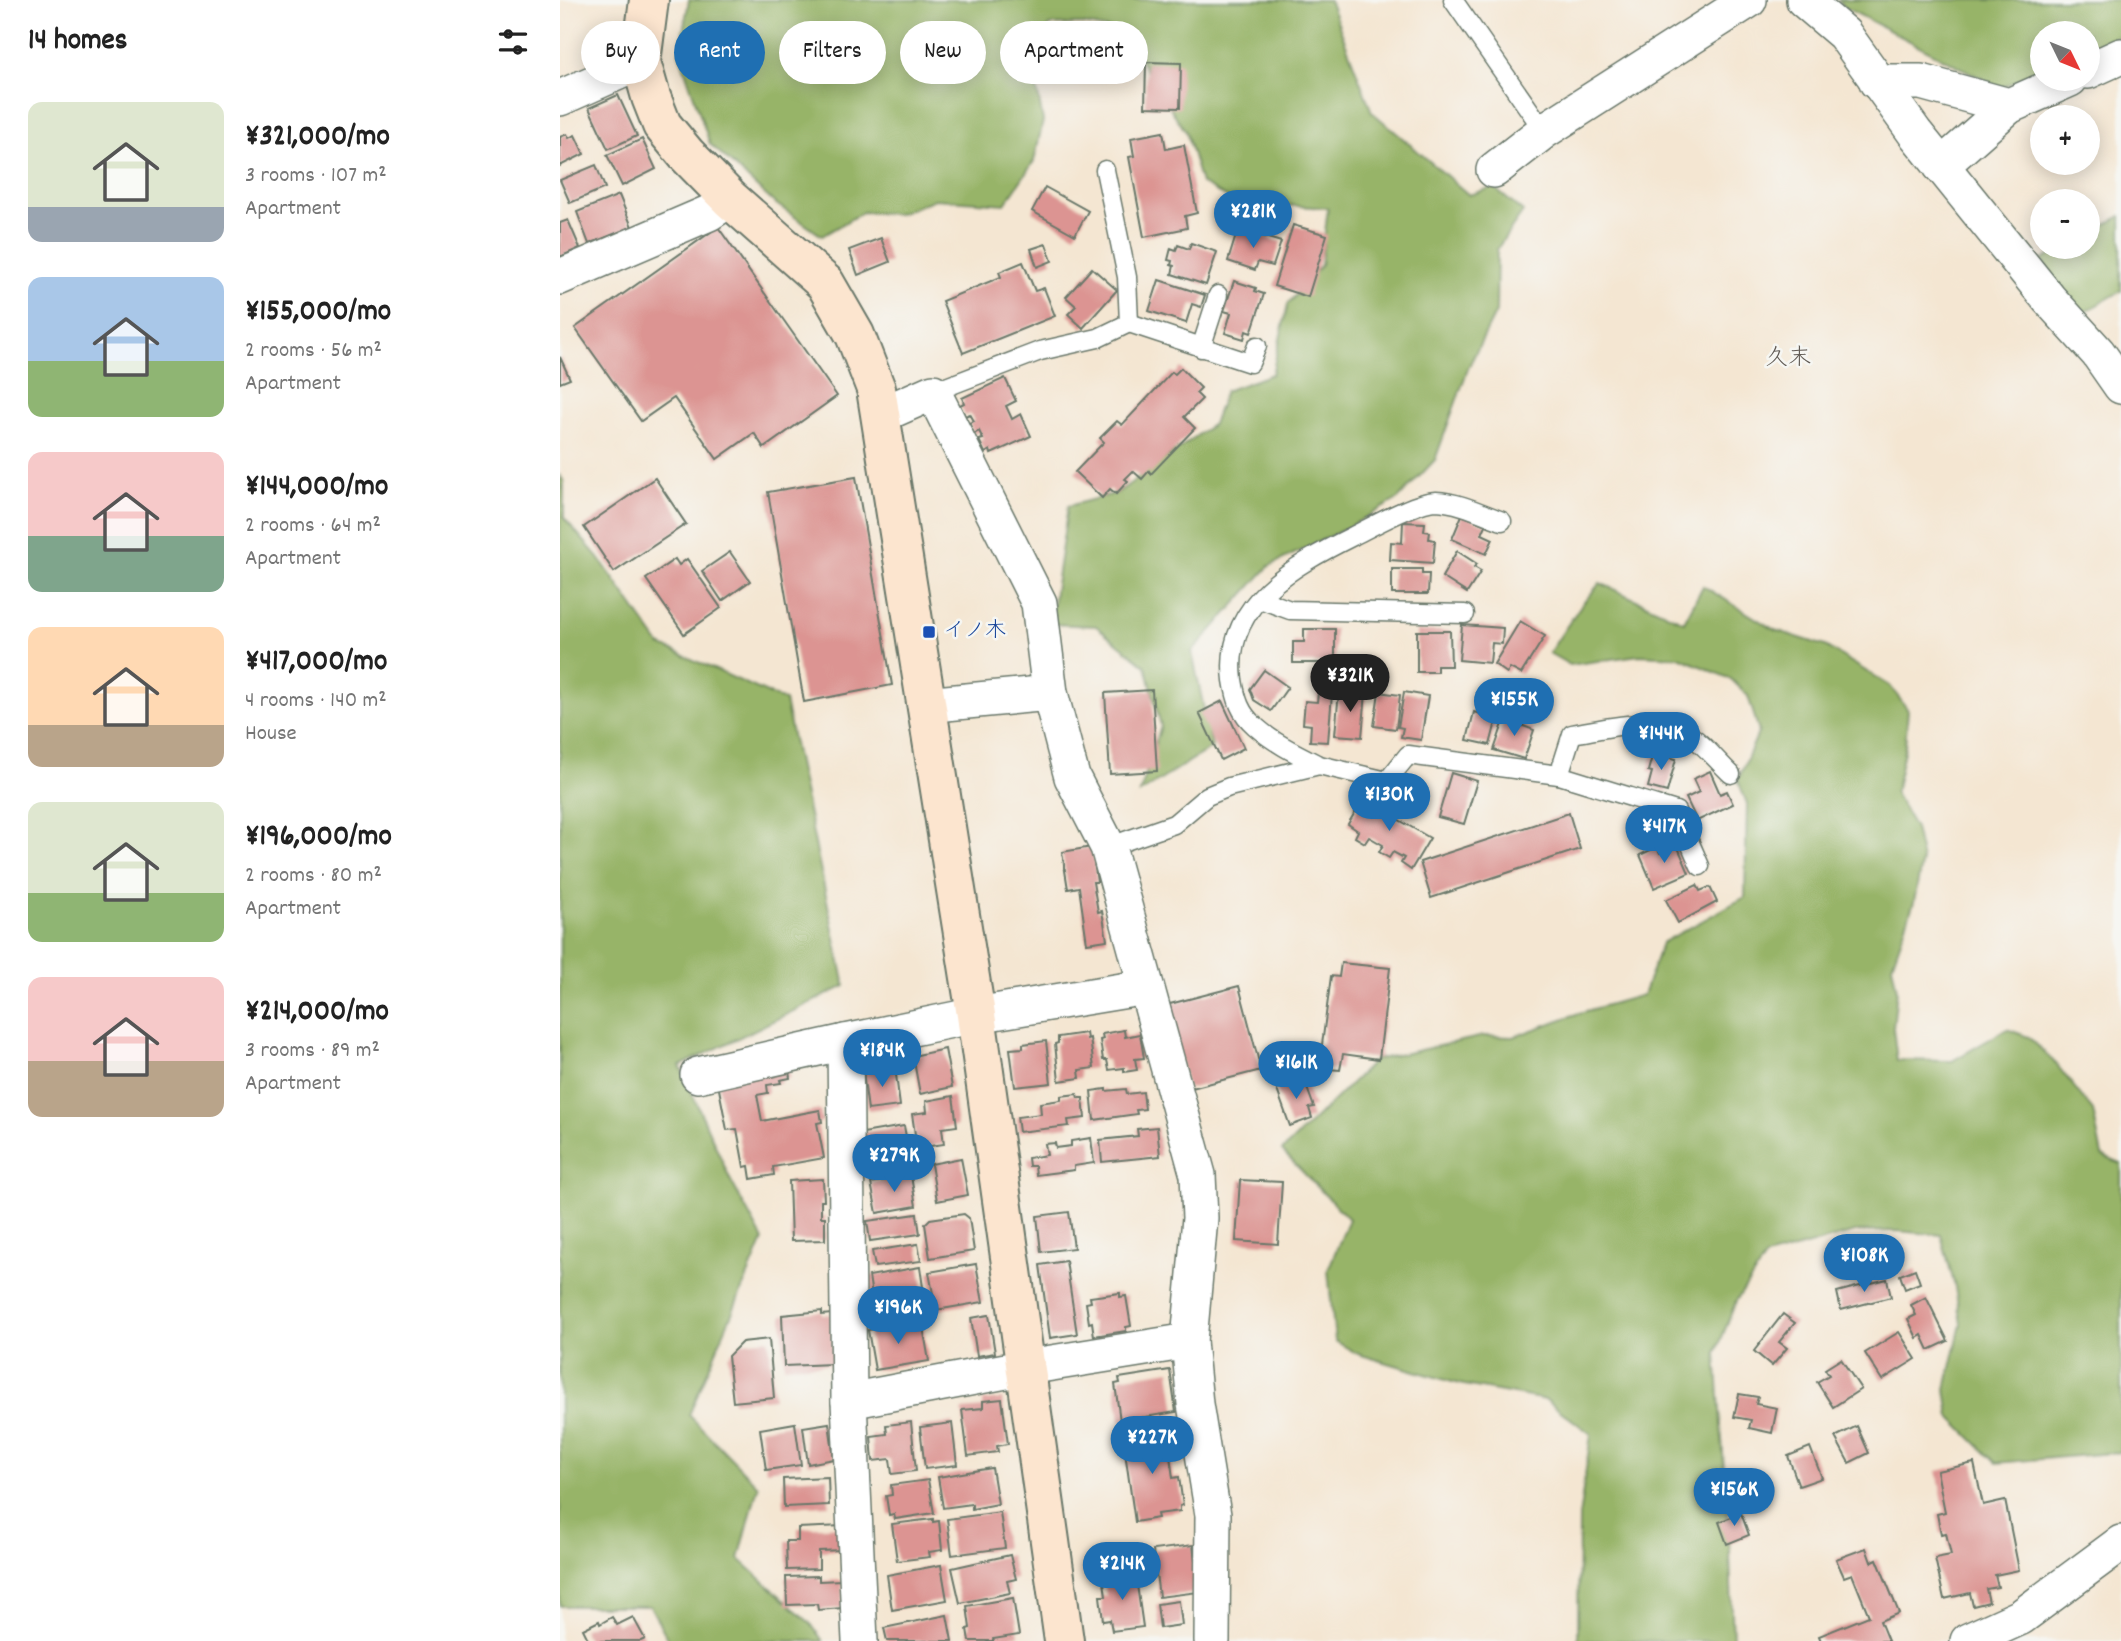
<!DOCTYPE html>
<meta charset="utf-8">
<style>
:root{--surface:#fff;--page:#f2f2f2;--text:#222;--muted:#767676;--accent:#1f6fb2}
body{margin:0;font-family:Dekko,"Klee One",sans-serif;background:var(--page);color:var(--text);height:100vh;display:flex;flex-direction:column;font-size:26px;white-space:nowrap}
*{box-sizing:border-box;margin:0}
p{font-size:23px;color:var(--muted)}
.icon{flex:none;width:38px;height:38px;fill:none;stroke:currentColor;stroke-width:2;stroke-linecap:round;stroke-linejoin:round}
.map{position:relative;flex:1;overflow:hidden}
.sheet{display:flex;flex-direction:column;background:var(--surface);width:560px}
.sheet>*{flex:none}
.guide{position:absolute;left:21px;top:21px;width:665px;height:63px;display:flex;gap:14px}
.needle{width:46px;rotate:133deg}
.tools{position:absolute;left:1470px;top:21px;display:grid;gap:14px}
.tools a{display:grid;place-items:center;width:70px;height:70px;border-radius:50%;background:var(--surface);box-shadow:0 4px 18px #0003;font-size:35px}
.price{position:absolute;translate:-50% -60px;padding:0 16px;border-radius:24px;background:var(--accent);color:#fff;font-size:23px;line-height:46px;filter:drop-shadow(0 2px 4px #0008)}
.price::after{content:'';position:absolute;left:50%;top:42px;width:21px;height:16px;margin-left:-10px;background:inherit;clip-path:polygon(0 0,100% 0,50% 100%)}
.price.selected{background:#222;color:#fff}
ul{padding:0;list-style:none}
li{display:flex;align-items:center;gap:21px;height:175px;padding:0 28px}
li span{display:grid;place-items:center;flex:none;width:196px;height:140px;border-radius:14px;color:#555}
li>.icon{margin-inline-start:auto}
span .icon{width:84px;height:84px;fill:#fffc;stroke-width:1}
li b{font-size:30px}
h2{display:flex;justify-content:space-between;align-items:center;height:84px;padding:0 28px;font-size:30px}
.tag{padding:0 24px;border-radius:32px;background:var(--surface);box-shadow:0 4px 18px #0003;font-size:24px;line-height:63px}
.tag.selected{background:var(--accent);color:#fff}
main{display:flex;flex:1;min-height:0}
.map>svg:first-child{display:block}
.forest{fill:#97b467;stroke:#5b784e;stroke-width:2}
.building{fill:#dc9492}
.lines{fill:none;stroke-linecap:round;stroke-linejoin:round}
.lane-casing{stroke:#6a786b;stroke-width:21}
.street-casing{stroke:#6a786b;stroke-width:38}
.secondary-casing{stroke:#6a786b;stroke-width:42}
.lane{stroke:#fff;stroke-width:18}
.street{stroke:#fff;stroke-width:35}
.secondary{stroke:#fce5cf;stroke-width:38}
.transit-dot{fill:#1a4fb4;stroke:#f6f6f2;stroke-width:2.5}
.labels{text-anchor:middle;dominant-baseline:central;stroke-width:5;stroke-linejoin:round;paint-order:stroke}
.transit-label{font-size:21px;fill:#164399;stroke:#f6f6f2;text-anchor:start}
.neighbourhood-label{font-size:23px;fill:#615b55;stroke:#f6f6f2}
</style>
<main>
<section class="sheet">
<h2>14 homes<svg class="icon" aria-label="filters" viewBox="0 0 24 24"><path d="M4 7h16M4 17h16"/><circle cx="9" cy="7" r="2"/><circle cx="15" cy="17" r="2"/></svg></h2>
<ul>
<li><span style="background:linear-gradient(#dfe7d0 75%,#9aa5b1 0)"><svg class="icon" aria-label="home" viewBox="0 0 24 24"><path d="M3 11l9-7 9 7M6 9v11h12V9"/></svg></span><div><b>¥321,000/mo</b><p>3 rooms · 107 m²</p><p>Apartment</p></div></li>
<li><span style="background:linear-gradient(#a9c7e8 60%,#8fb573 0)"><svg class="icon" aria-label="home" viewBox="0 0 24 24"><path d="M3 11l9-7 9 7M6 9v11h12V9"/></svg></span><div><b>¥155,000/mo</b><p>2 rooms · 56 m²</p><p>Apartment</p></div></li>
<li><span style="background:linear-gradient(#f6c9c9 60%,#7fa58c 0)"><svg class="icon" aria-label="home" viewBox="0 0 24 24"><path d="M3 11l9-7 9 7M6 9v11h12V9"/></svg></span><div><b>¥144,000/mo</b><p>2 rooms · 64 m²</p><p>Apartment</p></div></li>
<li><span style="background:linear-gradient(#ffd9b3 70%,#b9a48a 0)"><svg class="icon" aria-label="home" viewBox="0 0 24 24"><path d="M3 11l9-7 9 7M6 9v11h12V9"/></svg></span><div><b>¥417,000/mo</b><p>4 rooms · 140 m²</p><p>House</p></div></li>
<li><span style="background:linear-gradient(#dfe7d0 65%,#8fb573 0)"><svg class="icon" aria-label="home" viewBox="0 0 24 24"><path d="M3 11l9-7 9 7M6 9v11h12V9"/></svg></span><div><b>¥196,000/mo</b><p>2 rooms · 80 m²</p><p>Apartment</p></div></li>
<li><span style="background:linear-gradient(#f6c9c9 60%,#b9a48a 0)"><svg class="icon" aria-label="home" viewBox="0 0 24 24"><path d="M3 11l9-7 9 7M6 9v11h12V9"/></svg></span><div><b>¥214,000/mo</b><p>3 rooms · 89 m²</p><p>Apartment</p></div></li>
</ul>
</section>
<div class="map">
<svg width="1561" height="1641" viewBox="0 0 1561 1641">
<rect width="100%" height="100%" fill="#f6f6f2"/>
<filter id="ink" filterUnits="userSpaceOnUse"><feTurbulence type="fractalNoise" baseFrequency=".0143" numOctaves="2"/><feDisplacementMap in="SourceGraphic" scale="14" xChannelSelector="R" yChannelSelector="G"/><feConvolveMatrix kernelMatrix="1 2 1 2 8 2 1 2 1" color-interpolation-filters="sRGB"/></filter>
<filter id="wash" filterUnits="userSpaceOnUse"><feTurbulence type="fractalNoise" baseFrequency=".00686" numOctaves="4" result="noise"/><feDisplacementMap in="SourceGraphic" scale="28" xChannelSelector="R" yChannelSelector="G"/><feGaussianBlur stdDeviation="1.57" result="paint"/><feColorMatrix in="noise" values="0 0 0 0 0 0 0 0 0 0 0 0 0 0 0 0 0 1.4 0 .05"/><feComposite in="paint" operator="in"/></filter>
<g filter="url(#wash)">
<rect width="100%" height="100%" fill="#f4e6d2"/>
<g class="forest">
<path d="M129 0H769L812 112 909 195 933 187 963 212 937 249 936 312 909 366 875 460 838 499 785 529 709 566 632 652 652 747 580 793 601 726 586 666 536 626 490 624 508 506 557 493 653 424 665 391 712 374 728 304 761 265 768 208 675 202 641 183 626 132 586 71 566 32 522 24 490 25 466 60 478 94 483 121 474 161 445 204 375 199 338 214 303 212 262 236 212 201 150 144 119 53Z"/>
<path d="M1278 0H1561V35L1528 50V33H1482V69L1440 88 1284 7Z"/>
<path d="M1561 216V291L1518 316 1482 260 1506 247H1528V234Z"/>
<path d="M0 476 4 481V518L39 558 100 645 225 701 285 986 120 1066 171 1181 203 1240 129 1415 198 1486 179 1559 251 1624 263 1641H109L90 1606H0Z"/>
<path d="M1040 583 1124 622 1143 586 1215 630 1265 646 1330 686 1348 710 1345 746 1335 793 1355 828 1362 860 1354 902 1332 965 1337 990 1333 1028 1337 1060 1392 1061 1447 1029 1469 1037 1496 1064 1533 1111 1542 1156 1561 1164V1452L1436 1463 1390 1417 1386 1389 1401 1324 1395 1287 1381 1235 1336 1231 1295 1232 1206 1257 1176 1301 1156 1353 1170 1554 1173 1641H1018L1019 1517 1031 1434 986 1400 899 1384 798 1354 775 1341 768 1270 789 1219 722 1151 815 1060 924 1036 953 1037 1019 1013 1083 995 1102 943 1185 897 1187 804 1178 780 1199 731 1188 696 1171 679 1119 657 1079 655 1010 665 989 653 1019 608Z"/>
</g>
<g id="blocks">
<g class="building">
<path d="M586 62 621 63 620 108 585 107Z"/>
<path d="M58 95 77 136 48 149 29 108Z"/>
<path d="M603 132 606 149 624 145 637 213 625 216 627 228 584 237 569 157 574 156 571 138Z"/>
<path d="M7 134 9 138 15 135 24 154 0 166V137Z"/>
<path d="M82 139 96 169 62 186 47 155Z"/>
<path d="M36 165 45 188 10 203 0 180Z"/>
<path d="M485 187 528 211 515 235 472 211Z"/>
<path d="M59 195 72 227 29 244 17 212Z"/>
<path d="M8 220 20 248 0 257V223Z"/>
<path d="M733 225 767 235 748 297 714 286Z"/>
<path d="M158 227 277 396 204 448 194 433 157 459 114 398 81 421 15 328Z"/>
<path d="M678 229 721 242 713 266 698 262 695 270 668 261Z"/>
<path d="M321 238 330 262 298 275 289 250Z"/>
<path d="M631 243 657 252 646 285 612 274 614 266 611 265 612 261 608 260 611 248 616 250 618 245 629 249Z"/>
<path d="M486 244 492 261 477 267 471 249Z"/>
<path d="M463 262 475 291 484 288 495 316 403 353 382 301 441 277 439 272Z"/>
<path d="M532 268 557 290 523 328 508 314 516 306 506 297Z"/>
<path d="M599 280 645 295 641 307 632 304 626 323 589 311Z"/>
<path d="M674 281 696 288 695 291 704 294 691 333 686 331 684 339 665 333 671 313 664 311Z"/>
<path d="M0 357 10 379 0 383Z"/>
<path d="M621 368 641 388 636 393 642 399 624 417 635 428 591 474 589 471 582 479 573 471 565 479 568 481 556 494 550 489 542 498 515 472 544 442 540 438 557 421 562 425 612 372 615 374Z"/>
<path d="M445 378 456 401 446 406 452 419 461 414 471 436 431 454 430 450 425 453 419 440 423 439 419 431 414 434 409 423 414 421 410 414 405 416 400 405 404 403 402 398Z"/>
<path d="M296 477 332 685 244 702 208 492Z"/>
<path d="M95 478 126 524 54 572 24 527Z"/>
<path d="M902 515 926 525 922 534 933 539 926 554 892 539Z"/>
<path d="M843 522 865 523 864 531 870 532 869 539 875 540 873 563 830 560 831 542 842 543Z"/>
<path d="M897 551 917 564 914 567 921 571 907 593 882 577Z"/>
<path d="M170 552 190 581 162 601 142 571Z"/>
<path d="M115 559 119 565 127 559 161 608 124 634 86 579Z"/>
<path d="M832 569H862V574H869L868 594H832Z"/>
<path d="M960 621 985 636 961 674 950 668 947 673 934 664Z"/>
<path d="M902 625 943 628 942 644 932 643 930 663 899 660Z"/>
<path d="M744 629H775V663H733V642H744Z"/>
<path d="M857 631H890L891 666H877V672H857Z"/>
<path d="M704 670 728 687 711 711 694 700 690 689Z"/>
<path d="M592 690 597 771 550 774 545 693Z"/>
<path d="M779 691 806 693 802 737 775 735Z"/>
<path d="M819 692 840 695 836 729 814 726Z"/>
<path d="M844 692 868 696 861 740 841 737 843 728 838 727Z"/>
<path d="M758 693 772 694 768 742 750 741 751 725 743 724 745 701 757 702Z"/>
<path d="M662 701 684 748 661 760 639 713Z"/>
<path d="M914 712 937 718 930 745 907 740Z"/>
<path d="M946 715 965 721 963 726 974 730 964 759 934 750Z"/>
<path d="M1093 753 1116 759 1107 792 1088 787 1092 772 1088 771Z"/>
<path d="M1150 771 1160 794 1167 791 1173 804 1137 821 1126 798 1139 792 1133 779Z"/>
<path d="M891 773 917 781 904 824 878 817Z"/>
<path d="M803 799 870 838 851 870 841 863 844 858 833 852 829 858 819 852 823 845 809 837 805 843 795 837 798 831 788 824Z"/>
<path d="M1009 813 1020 849 871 898 860 862Z"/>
<path d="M1117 845 1129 873 1094 888 1080 855 1097 847 1100 853Z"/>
<path d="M532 847 537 882H533L538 912 542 911 547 940 527 943 519 887 508 889 502 852Z"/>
<path d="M1137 885 1140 891 1150 887 1157 902 1118 923 1106 900Z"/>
<path d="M781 963 830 968 819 1059 783 1054 780 1070 755 1068 758 1044 762 1045 771 976 779 977Z"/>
<path d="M679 986 701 1070 628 1089 606 1005Z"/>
<path d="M564 1030 565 1037 580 1034 584 1058 575 1059 577 1070 564 1072V1068L549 1070 547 1060H543L540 1040 543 1039 542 1034Z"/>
<path d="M526 1033 527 1039 530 1038 534 1068 519 1070 520 1078 499 1081 495 1044 498 1043V1037Z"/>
<path d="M486 1041 491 1083 455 1087 450 1049 463 1048V1044Z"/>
<path d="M385 1049 392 1087 360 1094 353 1056Z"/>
<path d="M228 1064 230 1078 220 1080 221 1083 207 1085 208 1093 197 1095 202 1121 260 1110 262 1122 257 1123 264 1158 213 1167 214 1175 191 1179 189 1166 184 1167 177 1129 167 1130 158 1084Z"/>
<path d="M335 1067 340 1106 308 1110 303 1072Z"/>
<path d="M743 1077 754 1107 749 1108 752 1118 730 1126 716 1087Z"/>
<path d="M546 1089V1091L566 1089 567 1094 583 1092 585 1109 576 1110 577 1114 534 1120 531 1091Z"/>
<path d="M517 1094 518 1098H523L525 1118 508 1120 509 1126 459 1132 457 1117 481 1114 480 1103 501 1100V1096Z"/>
<path d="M393 1096 397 1126 382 1128 384 1144 357 1148 352 1114 367 1112 366 1101Z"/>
<path d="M344 1126 350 1158 309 1165 303 1133Z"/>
<path d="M597 1127 600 1156 542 1162 540 1140 578 1136 577 1129Z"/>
<path d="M531 1138 534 1163 514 1166V1170L476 1175 475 1166H469L468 1158 487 1155 485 1144 495 1143 496 1148 511 1146V1141Z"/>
<path d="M401 1158 408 1195 377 1201 371 1164Z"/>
<path d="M351 1176 356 1206 317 1213 311 1183Z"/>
<path d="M263 1179 264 1201H261V1217H265V1240L231 1241 229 1181Z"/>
<path d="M680 1180 722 1182 718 1244 676 1241Z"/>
<path d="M509 1212 514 1248 481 1252 477 1216Z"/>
<path d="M357 1214 360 1234 310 1241 307 1221Z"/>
<path d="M404 1214 409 1218 414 1251 370 1258 365 1224 370 1219Z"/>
<path d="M358 1244 361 1261 315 1267 312 1251Z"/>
<path d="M506 1261 517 1334 490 1338 480 1265Z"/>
<path d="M416 1264 423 1302 376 1310 369 1272Z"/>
<path d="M360 1267 367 1314 316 1322 309 1276Z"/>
<path d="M1355 1269 1360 1283 1345 1289 1340 1275Z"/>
<path d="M1327 1279 1331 1297 1281 1310 1277 1292Z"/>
<path d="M560 1293V1297L566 1296 571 1326 566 1327V1331L534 1336 532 1322 529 1323 526 1303 531 1302 530 1297Z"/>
<path d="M1366 1297 1388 1341 1369 1350 1362 1335 1357 1338 1348 1319 1356 1315 1351 1305Z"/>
<path d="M262 1311V1315L271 1314 273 1364 224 1366 222 1315Z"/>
<path d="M1223 1314 1235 1323 1219 1342 1227 1348 1212 1366 1194 1351Z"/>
<path d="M429 1315 435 1353 417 1356 411 1318Z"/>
<path d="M362 1321 369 1361 315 1370 308 1330Z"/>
<path d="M1339 1332 1356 1359 1322 1380 1305 1353Z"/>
<path d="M209 1339 214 1398 173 1402 168 1356 182 1342Z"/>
<path d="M1281 1359 1301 1389 1273 1407 1257 1382 1269 1375 1265 1369Z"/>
<path d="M610 1370 616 1412 560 1421 555 1384 560 1383 559 1378Z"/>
<path d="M1179 1394 1198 1397 1196 1404 1217 1408 1212 1433 1189 1428 1191 1420 1174 1417Z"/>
<path d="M442 1399 448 1444 437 1446 438 1452 408 1456 402 1410 423 1408V1401Z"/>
<path d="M351 1422 356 1471 332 1474 330 1459 313 1461 311 1436 327 1434 326 1425Z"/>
<path d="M235 1423 241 1465 206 1470 200 1429Z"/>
<path d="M269 1423 274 1459 248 1464 243 1427Z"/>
<path d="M392 1423 397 1465 365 1469 360 1427Z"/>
<path d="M1297 1426 1309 1453 1289 1463 1275 1437Z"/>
<path d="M611 1431 612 1440 608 1441 613 1478 619 1477 623 1505 620 1506V1511L597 1514 598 1518 575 1522 563 1438Z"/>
<path d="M1250 1447 1262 1478 1239 1486 1228 1456Z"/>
<path d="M1414 1463 1423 1505 1445 1500 1459 1570 1435 1575 1438 1587 1426 1589 1429 1602 1413 1606 1410 1593 1384 1599 1375 1558 1391 1555 1386 1533 1381 1534 1377 1514 1385 1512 1377 1471Z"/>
<path d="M432 1468 438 1504 412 1509V1504L383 1508 378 1477Z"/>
<path d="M268 1477 269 1505 224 1507 223 1479Z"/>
<path d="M368 1480 374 1513 335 1519 334 1514 329 1515 326 1496 332 1495 331 1485Z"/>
<path d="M440 1512 445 1548 392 1555 387 1519Z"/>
<path d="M1181 1513 1189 1535 1167 1544 1159 1522Z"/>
<path d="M373 1519V1522L379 1521 382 1550 369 1552 370 1557 337 1561 332 1524Z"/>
<path d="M283 1526V1550L259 1551V1569L227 1570 226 1541H238V1528Z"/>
<path d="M633 1545 639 1592 599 1597 593 1550Z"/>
<path d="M1306 1548 1311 1562 1317 1559 1339 1613 1320 1621 1328 1641H1261L1259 1636 1309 1616 1292 1574 1284 1577 1276 1559Z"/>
<path d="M450 1555 456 1579 447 1581 450 1593 400 1603 392 1568Z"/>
<path d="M381 1565 387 1600 332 1610 327 1575Z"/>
<path d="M575 1571 583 1627 552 1631 550 1620 543 1621 540 1596H546L543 1575Z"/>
<path d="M259 1576V1581L282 1580 283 1608 258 1610 257 1604 227 1605 226 1577Z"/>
<path d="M453 1598 459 1635 433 1639V1641H409L407 1629 410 1628 407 1606Z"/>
<path d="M619 1601 622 1625 600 1628 597 1604Z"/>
<path d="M387 1615 392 1641H327L324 1628Z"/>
<path d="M52 1617 57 1625 73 1617 85 1639 81 1641H29L23 1629 39 1621 40 1624Z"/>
</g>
</g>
</g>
<g filter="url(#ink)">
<use href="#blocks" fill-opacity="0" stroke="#6a786b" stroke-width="2"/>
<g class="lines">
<defs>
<g id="lane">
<path d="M893 0 984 131"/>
<path d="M569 323 690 363 697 346"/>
<path d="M641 348 658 295"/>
<path d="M373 392 480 351 538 338 569 323 567 277 545 170"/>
<path d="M700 599 730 610 905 614"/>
<path d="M759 765C737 754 714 743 695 726 680 713 676 699 673 680 663 603 735 565 793 536 811 527 857 501 876 501 899 502 921 513 942 521"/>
<path d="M999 775 1012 734C1049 728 1098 713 1131 736 1146 746 1158 762 1171 774"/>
<path d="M548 847 614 824 647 796 669 787 759 765 827 781 848 755 999 775 1116 811 1140 866"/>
</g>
<g id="street">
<path d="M1244 0 1284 34 1355 133 1489 299 1538 353 1561 386"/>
<path d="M1528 71 1561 56"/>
<path d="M1317 82H1361L1449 106 1510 79"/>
<path d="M0 98 81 62"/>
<path d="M1381 166 1449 106"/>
<path d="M934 170 984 131 1189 0"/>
<path d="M0 277 149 213 170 199"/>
<path d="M321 415 373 392 479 603 490 693 512 777 548 847 638 1175 640 1218 629 1341 635 1404 653 1515 652 1641"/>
<path d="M365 705 490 693"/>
<path d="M285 1042 289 1401 300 1641"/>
<path d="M138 1075 285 1042 416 1015 586 987"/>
<path d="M289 1401 467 1367 629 1341"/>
<path d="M1408 1641 1461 1617 1561 1543"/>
</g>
<path id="secondary" d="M89 0 81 62 91 97 102 125 126 154 170 199 265 283 295 335 316 389 416 1015 504 1641"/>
</defs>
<use href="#lane" class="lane-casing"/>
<use href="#street" class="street-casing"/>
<use href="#secondary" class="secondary-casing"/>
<use href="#lane" class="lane"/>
<use href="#street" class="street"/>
<use href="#secondary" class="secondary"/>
</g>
</g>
<rect class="transit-dot" x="362" y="625" width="14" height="14" rx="3.5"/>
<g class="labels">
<g class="transit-label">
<text x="383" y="632">イノ木</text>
</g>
<g class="neighbourhood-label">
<text x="1228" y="359">久末</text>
</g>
</g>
</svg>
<div class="tools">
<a><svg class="needle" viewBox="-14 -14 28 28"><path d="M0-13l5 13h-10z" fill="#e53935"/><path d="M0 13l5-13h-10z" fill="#767676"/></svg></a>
<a>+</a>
<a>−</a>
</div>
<b class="price" style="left:693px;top:250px">¥281K</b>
<b class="price selected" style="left:790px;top:714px">¥321K</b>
<b class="price" style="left:954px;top:738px">¥155K</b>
<b class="price" style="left:1101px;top:772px">¥144K</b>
<b class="price" style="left:829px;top:833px">¥130K</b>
<b class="price" style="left:1104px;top:865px">¥417K</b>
<b class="price" style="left:322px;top:1089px">¥184K</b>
<b class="price" style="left:736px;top:1101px">¥161K</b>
<b class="price" style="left:334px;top:1194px">¥279K</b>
<b class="price" style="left:1304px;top:1294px">¥108K</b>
<b class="price" style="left:338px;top:1346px">¥196K</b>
<b class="price" style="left:592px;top:1476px">¥227K</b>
<b class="price" style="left:1174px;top:1528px">¥156K</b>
<b class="price" style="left:562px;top:1602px">¥214K</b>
<div class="guide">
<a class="tag">Buy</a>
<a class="tag selected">Rent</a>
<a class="tag">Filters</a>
<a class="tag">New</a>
<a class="tag">Apartment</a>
</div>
</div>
</main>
